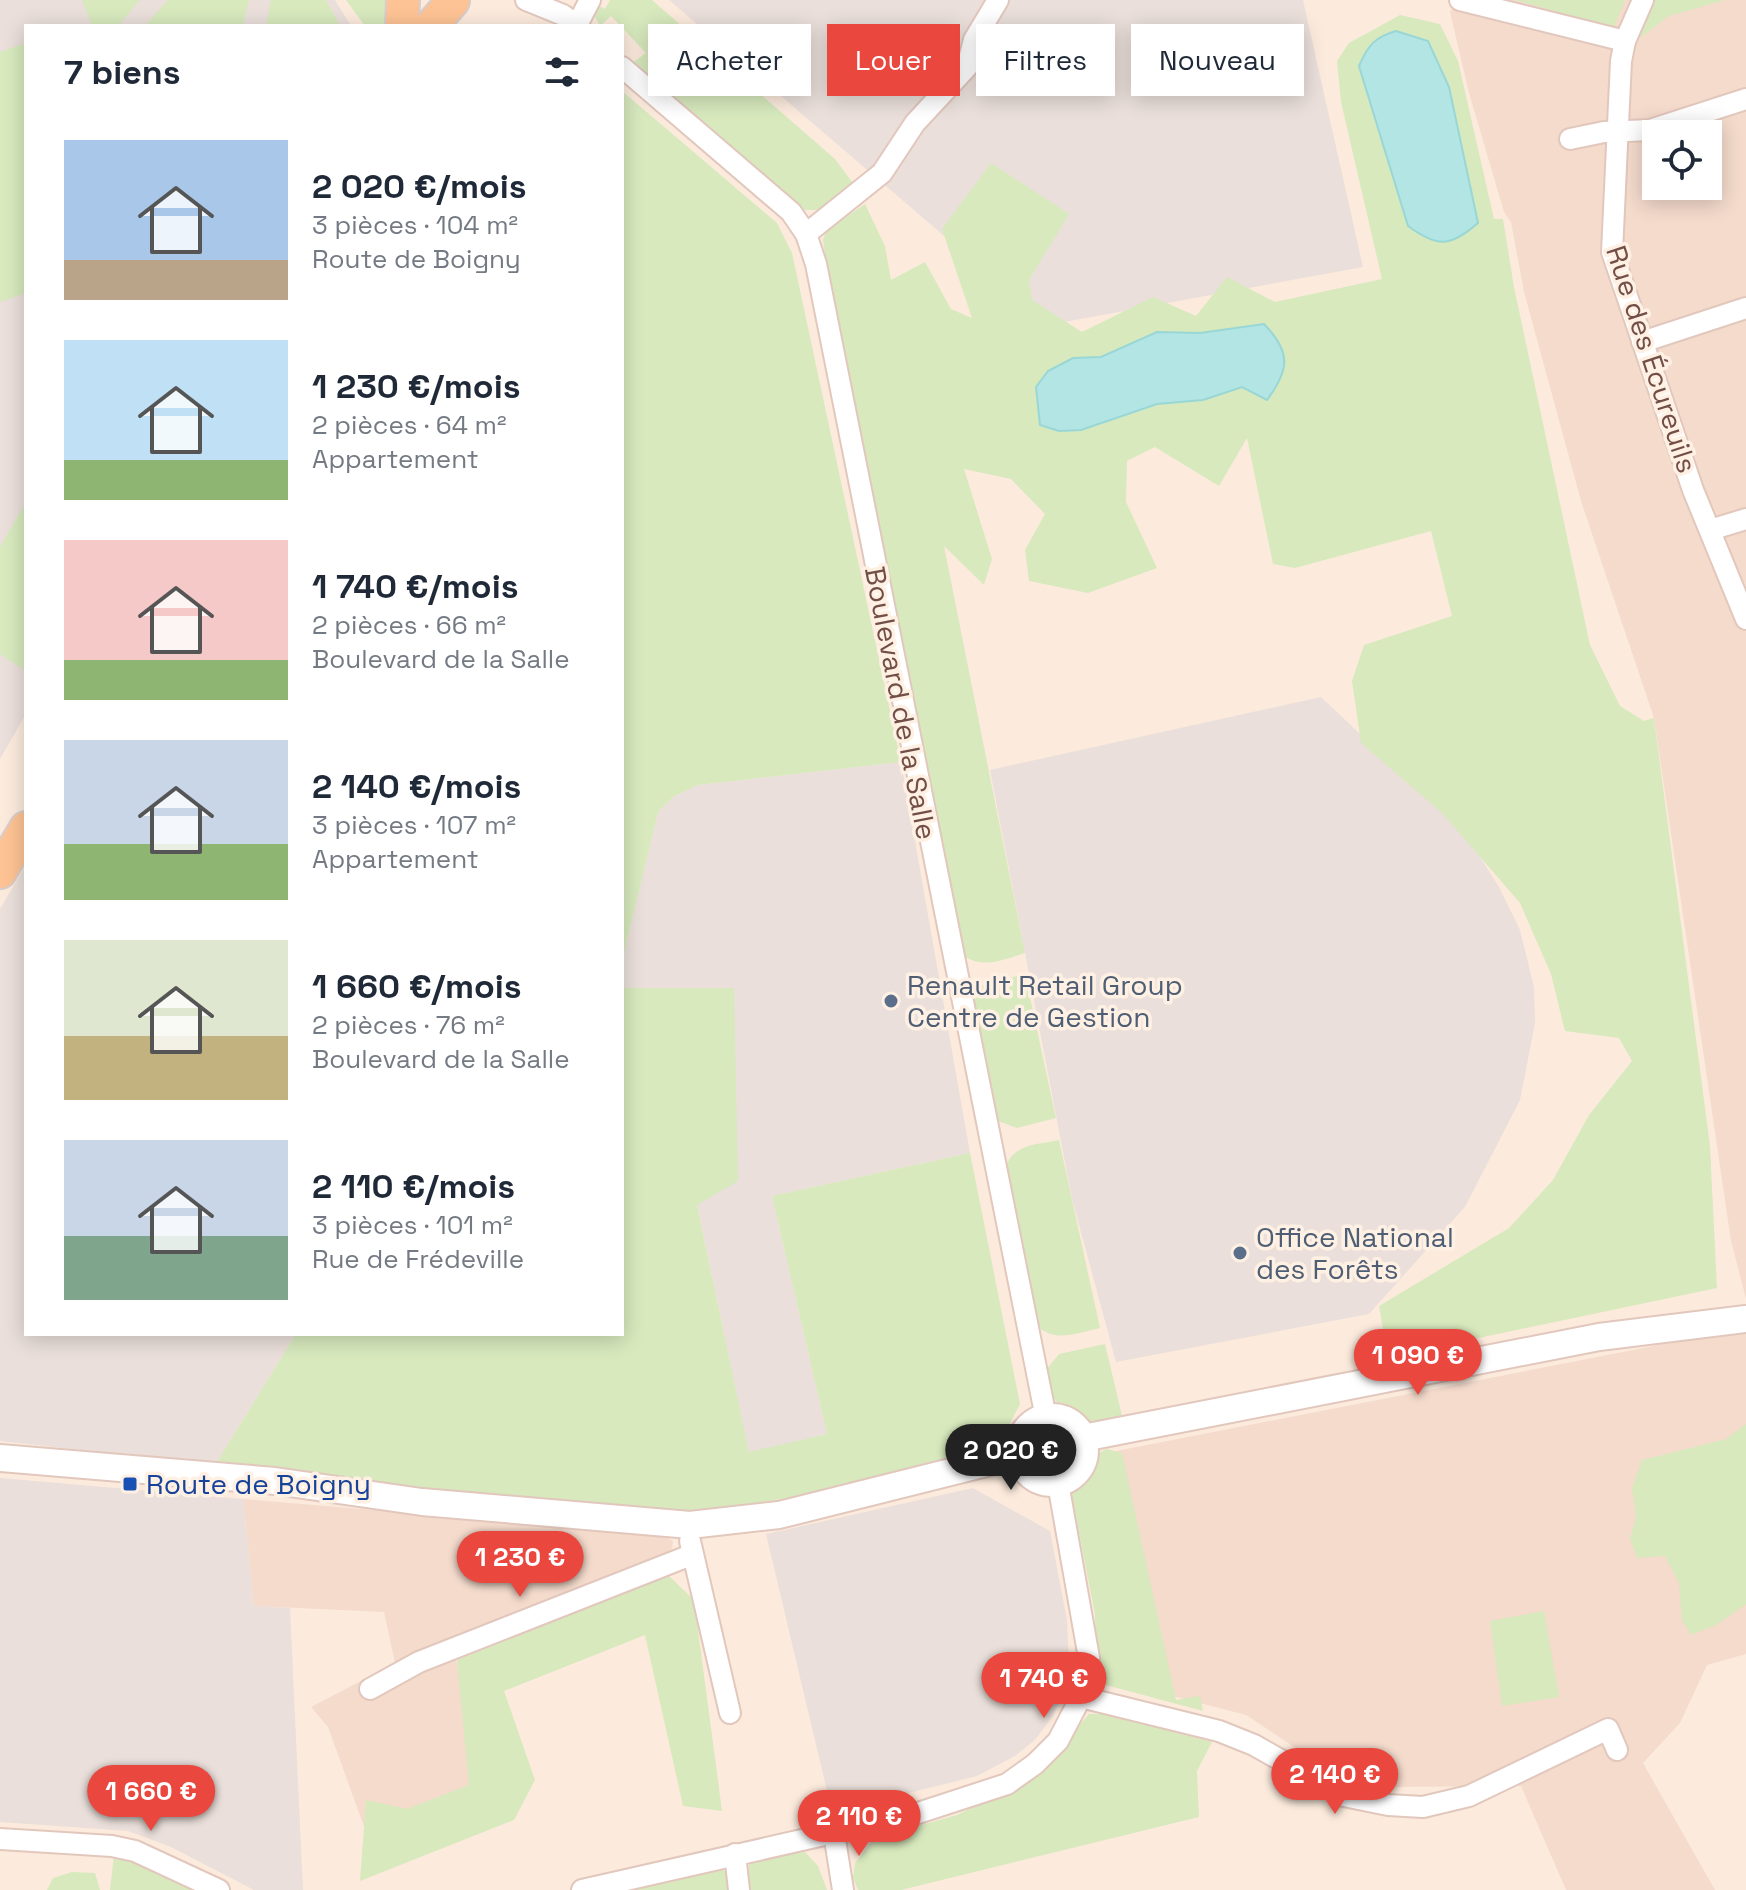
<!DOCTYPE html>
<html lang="fr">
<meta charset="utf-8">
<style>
:root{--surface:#fff;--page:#f2f2f3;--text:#1f2937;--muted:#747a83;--accent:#ea473f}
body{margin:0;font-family:"Space Grotesk",sans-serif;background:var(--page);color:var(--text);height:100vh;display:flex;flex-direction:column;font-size:30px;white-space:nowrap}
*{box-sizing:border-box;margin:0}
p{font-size:26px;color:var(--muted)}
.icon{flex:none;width:44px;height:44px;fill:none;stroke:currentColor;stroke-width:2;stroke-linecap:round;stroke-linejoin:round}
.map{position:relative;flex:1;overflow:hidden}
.drawer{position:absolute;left:24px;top:24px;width:600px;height:1312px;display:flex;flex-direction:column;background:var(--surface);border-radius:0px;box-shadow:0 4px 20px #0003}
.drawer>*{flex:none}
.hud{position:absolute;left:648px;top:24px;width:760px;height:72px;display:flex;gap:16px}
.fabs{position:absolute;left:1642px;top:120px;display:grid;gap:16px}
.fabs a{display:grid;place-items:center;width:80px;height:80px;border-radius:0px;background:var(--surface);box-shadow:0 4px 20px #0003;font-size:40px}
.price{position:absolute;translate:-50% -68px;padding:0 18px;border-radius:28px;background:var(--accent);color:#fff;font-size:26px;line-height:52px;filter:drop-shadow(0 2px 4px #0008)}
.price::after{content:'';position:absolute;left:50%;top:48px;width:24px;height:18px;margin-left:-12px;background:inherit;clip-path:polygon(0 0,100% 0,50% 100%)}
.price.selected{background:#222;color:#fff}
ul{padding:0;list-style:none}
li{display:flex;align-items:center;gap:24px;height:200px;padding:0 40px}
li span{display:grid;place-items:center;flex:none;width:224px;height:160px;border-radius:0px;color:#555}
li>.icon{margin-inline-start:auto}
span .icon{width:96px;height:96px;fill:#fffc;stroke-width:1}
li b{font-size:34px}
h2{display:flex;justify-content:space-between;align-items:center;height:96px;padding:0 40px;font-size:34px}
.pill{padding:0 28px;border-radius:0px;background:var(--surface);box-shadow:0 4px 20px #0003;font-size:28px;line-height:72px}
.pill.selected{background:var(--accent);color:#fff}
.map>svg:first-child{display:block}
.residential{fill:#f4dbcc;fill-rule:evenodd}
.industrial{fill:#eadfda}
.green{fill:#d7e9bd}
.water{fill:#b3e5e4;stroke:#99d7d6;stroke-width:2}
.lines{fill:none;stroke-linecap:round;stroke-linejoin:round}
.minor-casing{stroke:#e2c7bd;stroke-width:24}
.tertiary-casing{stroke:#e2c7bd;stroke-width:30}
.primary-casing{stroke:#d8cdcb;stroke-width:36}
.minor{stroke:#fff;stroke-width:20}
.tertiary{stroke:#fff;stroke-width:26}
.primary{stroke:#fdc394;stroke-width:32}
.service-dot{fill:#5c6f8a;stroke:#fff0e4;stroke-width:3}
.transit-dot{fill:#1a4fb4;stroke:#fff0e4;stroke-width:3}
.labels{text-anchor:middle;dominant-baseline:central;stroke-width:7;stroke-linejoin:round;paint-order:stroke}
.street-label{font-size:28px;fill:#724e46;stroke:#fff0e4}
.service-label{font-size:28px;fill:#4e5e75;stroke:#fff0e4;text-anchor:start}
.transit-label{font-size:28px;fill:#164399;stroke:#fff0e4;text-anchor:start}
</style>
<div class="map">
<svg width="1746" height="1890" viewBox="0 0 1746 1890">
<rect width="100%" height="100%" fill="#fcebdd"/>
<g class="residential">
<path d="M1459 0H1746V1299L1731 1241 1654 718 1581 501 1524 292 1511 222 1504 212 1469 93 1450 12ZM1656 134H1708V186H1656Z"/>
<path d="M1746 1328V1654L1707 1665 1680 1723 1643 1763 1715 1890H1566L1521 1786 1385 1787 1324 1767 1246 1715 1157 1692 1111 1452Z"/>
<path d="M243 1499 662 1534 673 1541 672 1549 664 1554 451 1638 488 1796 370 1843 328 1727 311 1707 395 1663 384 1612 254 1606Z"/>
</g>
<g class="industrial">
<path d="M0 0H335L351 26H26V714L0 759Z"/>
<path d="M669 0H1303L1363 267 1048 325Z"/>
<path d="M1321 697 1465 833 1499 887 1520 930 1534 987 1535 1023 1520 1100 1465 1207 1369 1314 1116 1362 1072 1199 990 770Z"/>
<path d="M901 762 970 1153 772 1196 827 1434 749 1453 697 1204 734 988H622V962L658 812 673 797 698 785Z"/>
<path d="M26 865V1334H296L215 1465 0 1441V909Z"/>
<path d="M0 1478 243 1499 254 1606 290 1608 303 1890H254L171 1847 128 1831 0 1822Z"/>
<path d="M973 1488 1050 1531 1067 1620 1069 1662 1068 1681 1053 1716 1035 1740 1015 1756 977 1776 832 1812 766 1534Z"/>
</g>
<g class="green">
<path d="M82 0H140L118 26H92Z"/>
<path d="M168 0H249L243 26H145Z"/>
<path d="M271 0H326L340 26H266Z"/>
<path d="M346 0H386L394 7 392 26H365Z"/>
<path d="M610 0H652L835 159 855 186 820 210H804L632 63 646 53 611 16 600 26 594 15 599 6 605 9Z"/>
<path d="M1515 0H1625L1614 28Z"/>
<path d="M1652 0H1725L1669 16 1640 38Z"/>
<path d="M1400 15 1440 24 1458 61 1494 219H1503L1514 287 1590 645 1620 706 1644 721 1654 718 1710 1146 1717 1288 1388 1357 1379 1306 1509 1228 1553 1180 1589 1115 1632 1061 1619 1038 1565 1031 1551 974 1520 903 1442 813 1361 743 1352 681 1364 645 1452 616 1431 531 1295 568 1273 564 1247 438 1219 486 1155 447 1127 461 1126 502 1157 568 1088 593 1029 581 1025 550 1045 514 1011 479 964 469 992 559 984 585 944 546 1025 953C1001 960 983 970 961 954L834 323 823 240 826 231 865 204 885 246 891 280 925 262 951 309 972 318 942 229 991 163 1069 214 1029 280 1032 300 1082 332 1153 297 1196 316 1227 277 1275 302 1382 279 1341 102 1337 61 1349 43Z"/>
<path d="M26 43V293L0 302V52Z"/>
<path d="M622 91 777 223 792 253 901 762 698 785 673 797 658 812 622 962Z"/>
<path d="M26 502V671L0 654V547Z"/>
<path d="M1025 974 1056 1118 1017 1128 998 1121 992 1108 969 996 972 988Z"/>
<path d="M622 988H734L738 1181 697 1205 749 1452 827 1434 772 1196 970 1153 1020 1404 1009 1425 1003 1449 808 1494 689 1516 215 1465 296 1334H622Z"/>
<path d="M1059 1140 1100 1328C1076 1333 1054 1344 1035 1324L1004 1172C1011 1144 1034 1145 1059 1140Z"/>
<path d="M1105 1344 1124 1424 1085 1427C1060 1403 1051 1408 1046 1370L1059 1354Z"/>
<path d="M1746 1424V1604L1716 1625 1691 1635 1682 1620 1679 1583 1665 1556 1637 1558 1630 1539 1636 1517 1632 1488 1642 1460 1726 1439Z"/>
<circle cx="1051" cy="1450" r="15"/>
<path d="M1107 1449 1122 1453 1176 1700 1200 1696 1203 1711 1102 1684 1096 1677 1095 1614 1072 1497C1073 1480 1090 1455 1107 1449Z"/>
<path d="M668 1575 694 1600 722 1811 683 1806 645 1635 504 1691 535 1780 514 1820 360 1881 366 1800 407 1809 469 1785 457 1660Z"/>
<path d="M1544 1611 1559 1697 1502 1706 1490 1621Z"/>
<path d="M1089 1714H1107L1212 1742 1197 1771 1199 1817 901 1890H858L853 1878 855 1863 875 1838 957 1815 1031 1779Z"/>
<path d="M805 1852 818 1866 827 1890H748L749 1865 754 1860Z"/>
<path d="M114 1855 147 1866 196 1890H110Z"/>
<path d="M716 1869 726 1871 730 1890H625Z"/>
<path d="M72 1872 95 1873 100 1890H47L53 1878Z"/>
</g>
<g class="water">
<path d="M1396 31 1428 41 1449 87 1478 223C1450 247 1438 248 1408 226L1359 66C1368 45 1375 37 1396 31Z"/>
<path d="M1264 324C1291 352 1290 369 1267 400L1242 387 1203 400 1157 404 1081 430 1059 431 1040 425 1036 387 1048 371 1073 358 1101 357 1157 332 1200 333Z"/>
</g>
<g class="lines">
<defs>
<g id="minor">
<path d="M526 0 563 15 578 26"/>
<path d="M1460 0 1625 41"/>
<path d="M1643 0 1625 41 1621 61 1612 252 1693 490 1746 619"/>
<path d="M577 25 590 0"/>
<path d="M622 67 791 212 806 234 816 264 1046 1418"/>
<path d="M1570 139 1604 132 1650 130 1746 99"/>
<path d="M806 234 882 173 915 123 967 67 974 40 998 0"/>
<path d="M1642 342 1746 308"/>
<path d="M1710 530 1746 519"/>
<path d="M690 1541 730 1713"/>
<path d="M370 1689 419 1662 691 1555"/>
<path d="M1081 1697 1219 1731 1254 1745 1344 1796 1388 1805 1423 1807 1469 1796 1608 1729 1617 1750"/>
<path d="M834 1833 843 1890"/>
<path d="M0 1839 112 1846 135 1851 219 1890"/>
<path d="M735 1854 739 1890"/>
<path d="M582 1890 912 1815 1007 1784 1035 1764 1058 1741 1081 1697 1089 1658 1058 1483"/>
</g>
<g id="tertiary">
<circle cx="1052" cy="1450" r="33"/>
<path d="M1083 1438 1599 1337 1746 1319"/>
<path d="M0 1458 275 1481 422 1502 690 1525 779 1515 1018 1455"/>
</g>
<g id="primary">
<path d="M402 26 403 0"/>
<path d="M431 26 453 1"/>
<path d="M0 872 26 828"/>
</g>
</defs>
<use href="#minor" class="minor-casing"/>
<use href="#tertiary" class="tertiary-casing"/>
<use href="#primary" class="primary-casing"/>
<use href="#minor" class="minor"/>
<use href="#tertiary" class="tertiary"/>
<use href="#primary" class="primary"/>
</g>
<g class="service-dot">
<circle cx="891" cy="1001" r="8"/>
<circle cx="1240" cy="1253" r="8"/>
</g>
<rect class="transit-dot" x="122" y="1476" width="16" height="16" rx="4"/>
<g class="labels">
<g class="street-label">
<text transform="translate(1652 359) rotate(72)">Rue des Écureuils</text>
<text transform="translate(901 703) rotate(79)">Boulevard de la Salle</text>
</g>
<g class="service-label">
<text x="907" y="985">Renault Retail Group<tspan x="907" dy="32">Centre de Gestion</tspan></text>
<text x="1256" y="1237">Office National<tspan x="1256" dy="32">des Forêts</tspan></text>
</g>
<g class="transit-label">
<text x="146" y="1484">Route de Boigny</text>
</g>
</g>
</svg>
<div class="fabs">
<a><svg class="icon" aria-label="locate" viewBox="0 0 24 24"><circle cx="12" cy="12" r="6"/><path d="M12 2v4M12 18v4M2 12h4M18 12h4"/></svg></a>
</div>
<b class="price" style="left:1418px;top:1397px">1 090 €</b>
<b class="price selected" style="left:1011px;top:1492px">2 020 €</b>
<b class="price" style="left:520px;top:1599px">1 230 €</b>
<b class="price" style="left:1044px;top:1720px">1 740 €</b>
<b class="price" style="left:1335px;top:1816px">2 140 €</b>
<b class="price" style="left:151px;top:1833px">1 660 €</b>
<b class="price" style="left:859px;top:1858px">2 110 €</b>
<div class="hud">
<a class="pill">Acheter</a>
<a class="pill selected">Louer</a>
<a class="pill">Filtres</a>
<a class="pill">Nouveau</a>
</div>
<section class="drawer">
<h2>7 biens<svg class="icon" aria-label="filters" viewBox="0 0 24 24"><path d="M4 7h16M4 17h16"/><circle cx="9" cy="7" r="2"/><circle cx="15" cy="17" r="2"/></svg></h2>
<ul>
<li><span style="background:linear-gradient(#a9c7e8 75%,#b9a48a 0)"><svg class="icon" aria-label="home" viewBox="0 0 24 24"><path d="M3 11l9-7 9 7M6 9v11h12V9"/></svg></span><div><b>2 020 €/mois</b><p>3 pièces · 104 m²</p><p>Route de Boigny</p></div></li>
<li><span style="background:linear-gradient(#bfe0f5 75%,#8fb573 0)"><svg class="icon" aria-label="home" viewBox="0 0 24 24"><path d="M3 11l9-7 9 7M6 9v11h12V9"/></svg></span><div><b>1 230 €/mois</b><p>2 pièces · 64 m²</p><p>Appartement</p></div></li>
<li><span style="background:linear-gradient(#f6c9c9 75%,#8fb573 0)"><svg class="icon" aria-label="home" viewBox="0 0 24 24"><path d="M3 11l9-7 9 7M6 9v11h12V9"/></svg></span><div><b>1 740 €/mois</b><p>2 pièces · 66 m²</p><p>Boulevard de la Salle</p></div></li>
<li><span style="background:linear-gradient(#c9d6e8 65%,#8fb573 0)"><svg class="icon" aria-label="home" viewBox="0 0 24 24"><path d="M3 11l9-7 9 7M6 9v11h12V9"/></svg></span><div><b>2 140 €/mois</b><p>3 pièces · 107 m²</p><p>Appartement</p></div></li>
<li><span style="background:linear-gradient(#dfe7d0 60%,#c2b280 0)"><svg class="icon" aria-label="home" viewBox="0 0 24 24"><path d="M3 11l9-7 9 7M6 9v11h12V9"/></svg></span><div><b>1 660 €/mois</b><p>2 pièces · 76 m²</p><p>Boulevard de la Salle</p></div></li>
<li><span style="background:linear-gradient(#c9d6e8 60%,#7fa58c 0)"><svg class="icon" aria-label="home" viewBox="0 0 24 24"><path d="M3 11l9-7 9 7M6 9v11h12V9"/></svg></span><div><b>2 110 €/mois</b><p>3 pièces · 101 m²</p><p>Rue de Frédeville</p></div></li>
</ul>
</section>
</div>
